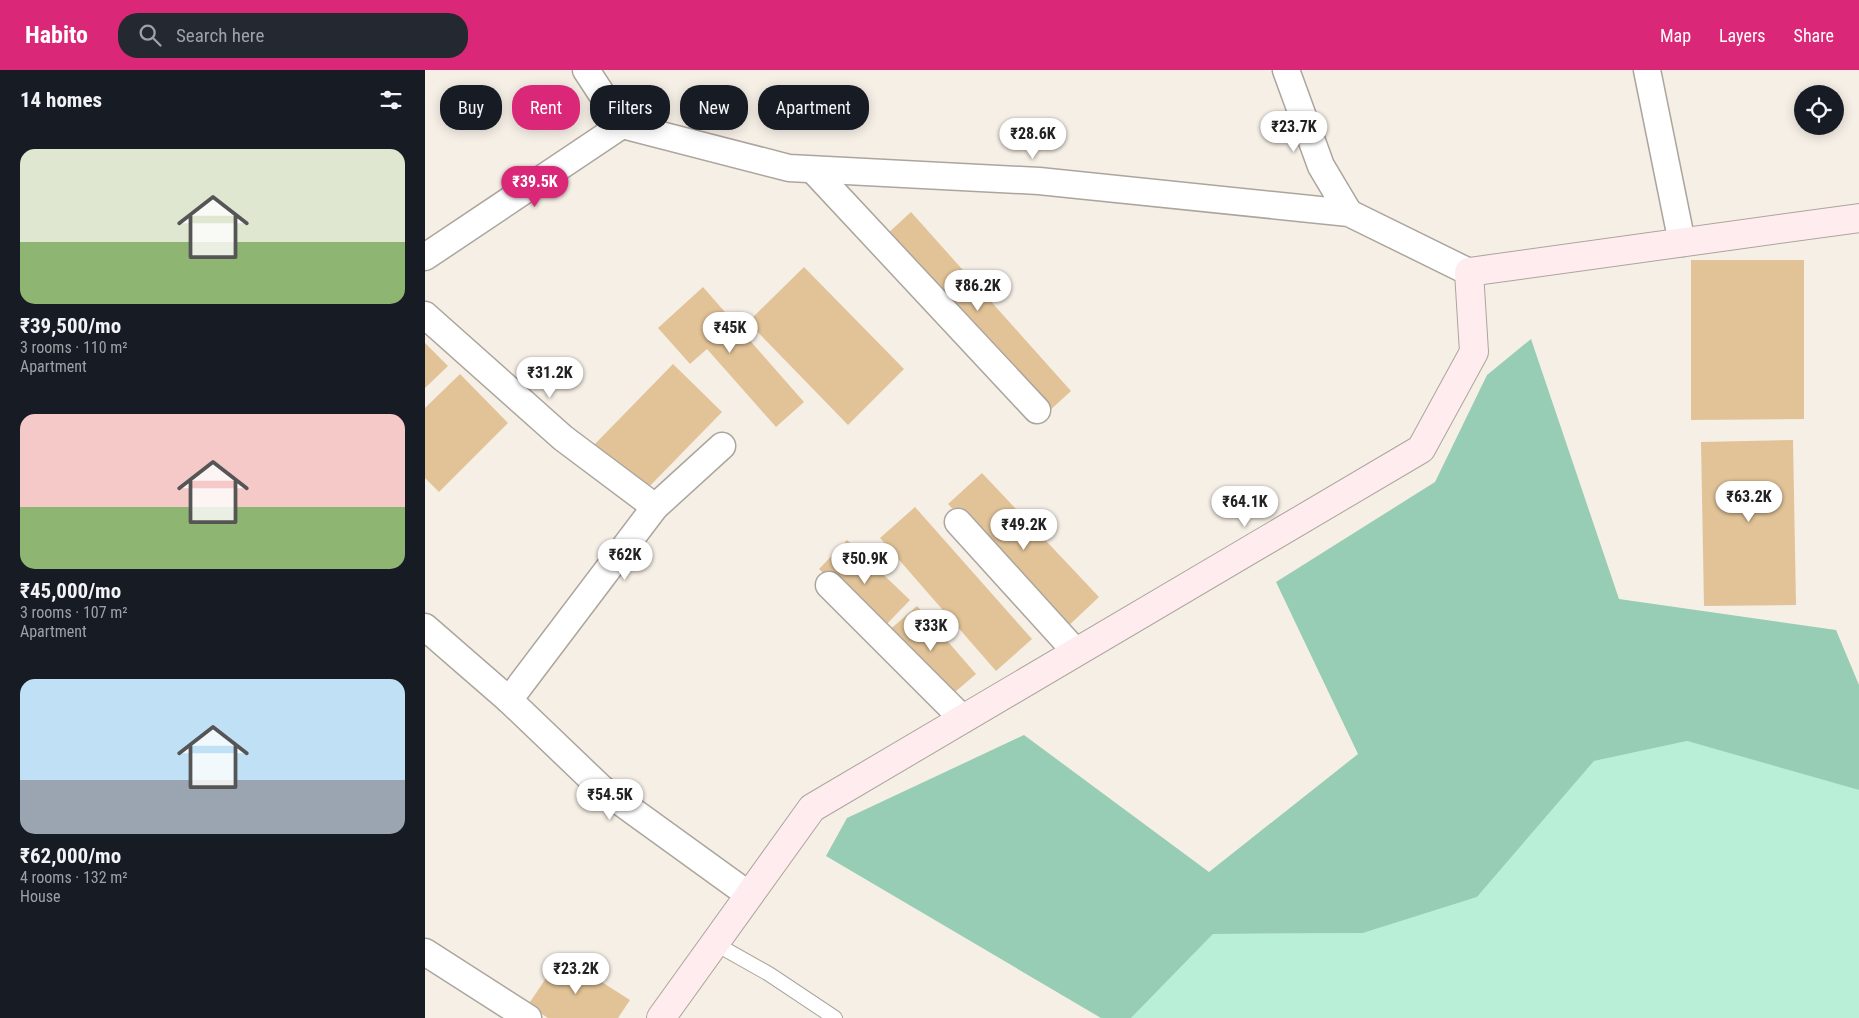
<!DOCTYPE html>
<meta charset="utf-8">
<style>
:root{--surface:#171b24;--page:#242831;--text:#f1f3f6;--muted:#9ea1a6;--accent:#db2777}
body{margin:0;font-family:"Roboto Condensed",sans-serif;background:var(--page);color:var(--text);height:100vh;display:flex;flex-direction:column;font-size:19px;white-space:nowrap}
*{box-sizing:border-box;margin:0}
p{font-size:16px;color:var(--muted)}
.icon{flex:none;width:28px;height:28px;fill:none;stroke:currentColor;stroke-width:2;stroke-linecap:round;stroke-linejoin:round}
.map{position:relative;flex:1;overflow:hidden}
.details{display:flex;flex-direction:column;background:var(--surface);width:425px}
.details>*{flex:none}
.banner{position:absolute;left:15px;top:15px;width:475px;height:45px;display:flex;gap:10px}
.controls{position:absolute;left:1369px;top:15px;display:grid;gap:10px}
.controls a{display:grid;place-items:center;width:50px;height:50px;border-radius:50%;background:var(--surface);box-shadow:0 2px 12px #0003;font-size:25px}
.price{position:absolute;translate:-50% -42px;padding:0 11px;border-radius:18px;background:#fff;color:#222;font-size:16px;line-height:32px;filter:drop-shadow(0 1px 2px #0008)}
.price::after{content:'';position:absolute;left:50%;top:30px;width:15px;height:11px;margin-left:-8px;background:inherit;clip-path:polygon(0 0,100% 0,50% 100%)}
.price.on{background:var(--accent);color:#fff}
ul{padding:0;list-style:none}
li{display:grid;align-content:center;gap:10px;height:265px;padding:0 20px}
li span{display:grid;place-items:center;height:155px;border-radius:15px;color:#555}
li>.icon{margin-inline-start:auto}
span .icon{width:90px;height:90px;fill:#fffc;stroke-width:1}
li b{font-size:21px}
h2{display:flex;justify-content:space-between;align-items:center;height:60px;padding:0 20px;font-size:21px}
.tag{padding:0 18px;border-radius:20px;background:var(--surface);box-shadow:0 2px 12px #0003;font-size:18px;line-height:45px}
.tag.on{background:var(--accent);color:#fff}
header{display:flex;align-items:center;gap:30px;box-sizing:border-box;height:70px;padding:0 25px;background:var(--accent);color:#fff}
header strong{font-size:24px}
nav{display:flex;gap:28px;margin-inline-start:auto;font-size:18px}
.search{width:350px;height:45px;background:var(--page);display:flex;align-items:center;gap:12px;box-sizing:border-box;padding:0 18px;border-radius:20px;color:var(--muted);font-size:19px}
main{display:flex;flex:1;min-height:0}
.map>svg:first-child{display:block}
.green{fill:#b9efd6}
.forest{fill:#97cdb4}
.building{fill:#e2c398}
.lines{fill:none;stroke-linecap:round;stroke-linejoin:round}
.lane-casing{stroke:#aca59d;stroke-width:16}
.street-casing{stroke:#aca59d;stroke-width:29}
.secondary-casing{stroke:#aca59d;stroke-width:30}
.lane{stroke:#fff;stroke-width:14}
.street{stroke:#fff;stroke-width:26}
.secondary{stroke:#feecef;stroke-width:28}
</style>
<header>
<strong>Habito</strong>
<div class="search"><svg class="icon" aria-label="search" viewBox="0 0 24 24"><circle cx="10" cy="10" r="6"/><path d="M15 15l6 6"/></svg>Search here</div>
<nav><a>Map</a><a>Layers</a><a>Share</a></nav>
</header>
<main>
<section class="details">
<h2>14 homes<svg class="icon" aria-label="filters" viewBox="0 0 24 24"><path d="M4 7h16M4 17h16"/><circle cx="9" cy="7" r="2"/><circle cx="15" cy="17" r="2"/></svg></h2>
<ul>
<li><span style="background:linear-gradient(#dfe7d0 60%,#8fb573 0)"><svg class="icon" aria-label="home" viewBox="0 0 24 24"><path d="M3 11l9-7 9 7M6 9v11h12V9"/></svg></span><div><b>₹39,500/mo</b><p>3 rooms · 110 m²</p><p>Apartment</p></div></li>
<li><span style="background:linear-gradient(#f6c9c9 60%,#8fb573 0)"><svg class="icon" aria-label="home" viewBox="0 0 24 24"><path d="M3 11l9-7 9 7M6 9v11h12V9"/></svg></span><div><b>₹45,000/mo</b><p>3 rooms · 107 m²</p><p>Apartment</p></div></li>
<li><span style="background:linear-gradient(#bfe0f5 65%,#9aa5b1 0)"><svg class="icon" aria-label="home" viewBox="0 0 24 24"><path d="M3 11l9-7 9 7M6 9v11h12V9"/></svg></span><div><b>₹62,000/mo</b><p>4 rooms · 132 m²</p><p>House</p></div></li>
</ul>
</section>
<div class="map">
<svg width="1434" height="948" viewBox="0 0 1434 948">
<rect width="100%" height="100%" fill="#f6efe6"/>
<path class="green" d="M1262 671 1434 720V948H706L788 864 938 863 1052 827 1169 691Z"/>
<path class="forest" d="M1106 269 1194 529 1411 560 1434 615V720L1262 671 1169 691 1052 827 938 863 788 864 706 948H676L401 786 422 748 599 665 784 802 933 684 851 512 1010 412 1062 305Z"/>
<g class="building">
<path d="M486 142 646 321 622 343 461 165Z"/>
<path d="M1266 190H1379V349L1266 350Z"/>
<path d="M379 197 479 299 423 355 323 252Z"/>
<path d="M278 217 379 332 351 357 282 279 265 294 233 258Z"/>
<path d="M0 273 23 296 0 318Z"/>
<path d="M248 294 297 342 218 423 169 375Z"/>
<path d="M35 304 83 353 14 422 0 408V338Z"/>
<path d="M1368 370 1371 535 1279 536 1276 372Z"/>
<path d="M557 403 674 527 640 559 523 434Z"/>
<path d="M490 437 607 569 571 601 455 468Z"/>
<path d="M422 470 485 530 457 559 394 499Z"/>
<path d="M492 536 551 604 523 628 461 563Z"/>
<path d="M136 886 205 930 193 948H123L103 935Z"/>
</g>
<g class="lines">
<defs>
<path id="lane" d="M289 873 344 904 410 948"/>
<g id="street">
<path d="M161 0 197 55 364 98 614 111 924 143 1044 202"/>
<path d="M861 0 896 96 924 143"/>
<path d="M1222 0 1257 173"/>
<path d="M388 100 612 340"/>
<path d="M0 187 197 55"/>
<path d="M0 245 138 368 230 437"/>
<path d="M533 452 651 582"/>
<path d="M404 515 538 649"/>
<path d="M0 557 84 630 176 718 324 825"/>
<path d="M84 630 230 437 297 376"/>
<path d="M0 882 103 948"/>
</g>
<path id="secondary" d="M236 948 387 738 996 379 1049 282 1044 202 1434 148"/>
</defs>
<use href="#lane" class="lane-casing"/>
<use href="#street" class="street-casing"/>
<use href="#secondary" class="secondary-casing"/>
<use href="#lane" class="lane"/>
<use href="#street" class="street"/>
<use href="#secondary" class="secondary"/>
</g>
</svg>
<div class="controls">
<a><svg class="icon" aria-label="locate" viewBox="0 0 24 24"><circle cx="12" cy="12" r="6"/><path d="M12 2v4M12 18v4M2 12h4M18 12h4"/></svg></a>
</div>
<b class="price" style="left:869px;top:83px">₹23.7K</b>
<b class="price" style="left:608px;top:90px">₹28.6K</b>
<b class="price on" style="left:110px;top:138px">₹39.5K</b>
<b class="price" style="left:553px;top:242px">₹86.2K</b>
<b class="price" style="left:305px;top:284px">₹45K</b>
<b class="price" style="left:125px;top:329px">₹31.2K</b>
<b class="price" style="left:1324px;top:453px">₹63.2K</b>
<b class="price" style="left:820px;top:458px">₹64.1K</b>
<b class="price" style="left:599px;top:481px">₹49.2K</b>
<b class="price" style="left:200px;top:511px">₹62K</b>
<b class="price" style="left:440px;top:515px">₹50.9K</b>
<b class="price" style="left:506px;top:582px">₹33K</b>
<b class="price" style="left:185px;top:751px">₹54.5K</b>
<b class="price" style="left:151px;top:925px">₹23.2K</b>
<div class="banner">
<a class="tag">Buy</a>
<a class="tag on">Rent</a>
<a class="tag">Filters</a>
<a class="tag">New</a>
<a class="tag">Apartment</a>
</div>
</div>
</main>
